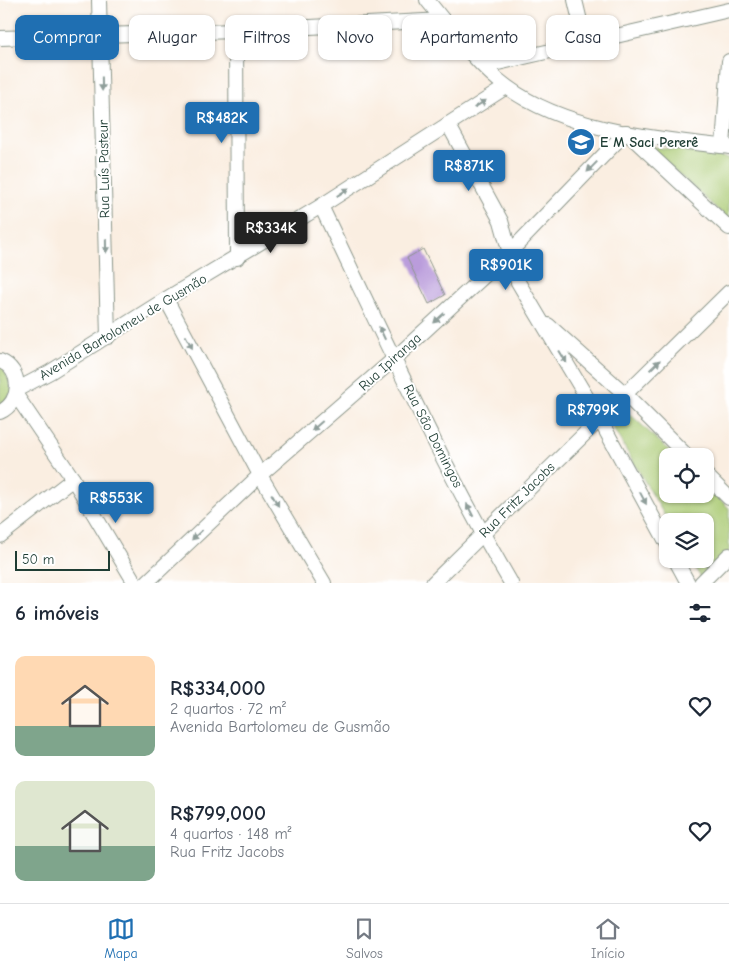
<!DOCTYPE html>
<html lang="pt">
<meta charset="utf-8">
<style>
:root{--surface:#fff;--page:#f2f2f3;--text:#1f2937;--muted:#747a83;--line:#e0e1e3;--accent:#1f6fb2}
body{margin:0;font-family:"Comic Neue",sans-serif;background:var(--page);color:var(--text);height:100vh;display:flex;flex-direction:column;font-size:19px;white-space:nowrap}
*{box-sizing:border-box;margin:0}
p{font-size:16px;color:var(--muted)}
.icon{flex:none;width:28px;height:28px;fill:none;stroke:currentColor;stroke-width:2;stroke-linecap:round;stroke-linejoin:round}
.map{position:relative;height:583px;overflow:hidden}
.sheet{display:flex;flex-direction:column;background:var(--surface);flex:1}
.sheet>*{flex:none}
.hud{position:absolute;left:15px;top:15px;width:700px;height:45px;display:flex;gap:10px}
.buttons{position:absolute;left:659px;top:448px;display:grid;gap:10px}
.buttons a{display:grid;place-items:center;width:55px;height:55px;border-radius:10px;background:var(--surface);box-shadow:0 1px 4px #0004;font-size:25px}
.scale{position:absolute;left:15px;bottom:12px;width:95px;box-sizing:border-box;padding-left:5px;border:2px solid #1f3d34;border-top:0;font-size:14px;line-height:18px;white-space:nowrap;color:#1f3d34;-webkit-text-stroke:4px #fff;paint-order:stroke}
.price{position:absolute;translate:-50% -42px;padding:0 11px;border-radius:5px;background:var(--accent);color:#fff;font-size:16px;line-height:32px;filter:drop-shadow(0 1px 2px #0008)}
.price::after{content:'';position:absolute;left:50%;top:30px;width:15px;height:11px;margin-left:-8px;background:inherit;clip-path:polygon(0 0,100% 0,50% 100%)}
.price.selected{background:#222;color:#fff}
ul{padding:0;list-style:none}
li{display:flex;align-items:center;gap:15px;height:125px;padding:0 15px}
li span{display:grid;place-items:center;flex:none;width:140px;height:100px;border-radius:10px;color:#555}
li>.icon{margin-inline-start:auto}
span .icon{width:60px;height:60px;fill:#fffc;stroke-width:1}
li b{font-size:21px}
h2{display:flex;justify-content:space-between;align-items:center;height:60px;padding:0 15px;font-size:21px}
.tag{padding:0 18px;border-radius:10px;background:var(--surface);box-shadow:0 1px 4px #0004;font-size:18px;line-height:45px}
.tag.selected{background:var(--accent);color:#fff}
.tabs{display:flex;justify-content:space-around;align-items:center;height:70px;border-top:1px solid var(--line);background:var(--surface);font-size:14px;color:var(--muted)}
.tabs a{display:grid;justify-items:center;gap:2px}
.tabs .selected{color:var(--accent)}
.map>svg:first-child{display:block}
.green{fill:#a9c971;stroke:#648352}
.building{fill:#ba9cdb}
.lines{fill:none;stroke-linecap:round;stroke-linejoin:round}
.minor-casing{stroke:#8c968a;stroke-width:16}
.minor{stroke:#fff;stroke-width:14}
.oneway{fill:#8f9e9a}
.labels{text-anchor:middle;dominant-baseline:central;stroke-width:4;stroke-linejoin:round;paint-order:stroke}
.poi-label{font-size:14px;font-weight:bold;fill:#1f3d34;stroke:#fff;text-anchor:start}
.street-label{font-size:14px;fill:#1f3d34;stroke:#fff}
</style>
<div class="map">
<svg width="729" height="583" viewBox="0 0 729 583">
<rect width="100%" height="100%" fill="#fff"/>
<filter id="ink" filterUnits="userSpaceOnUse"><feTurbulence type="fractalNoise" baseFrequency=".02" numOctaves="2"/><feDisplacementMap in="SourceGraphic" scale="10" xChannelSelector="R" yChannelSelector="G"/><feConvolveMatrix kernelMatrix="1 2 1 2 8 2 1 2 1" color-interpolation-filters="sRGB"/></filter>
<filter id="wash" filterUnits="userSpaceOnUse"><feTurbulence type="fractalNoise" baseFrequency=".0096" numOctaves="4" result="noise"/><feDisplacementMap in="SourceGraphic" scale="20" xChannelSelector="R" yChannelSelector="G"/><feGaussianBlur stdDeviation="1.12" result="paint"/><feColorMatrix in="noise" values="0 0 0 0 0 0 0 0 0 0 0 0 0 0 0 0 0 1.4 0 .05"/><feComposite in="paint" operator="in"/></filter>
<g filter="url(#wash)">
<rect width="100%" height="100%" fill="#faeee1"/>
<g class="green">
<path d="M648 146 729 158V220Z"/>
<path d="M0 365 4 368 13 391 0 408Z"/>
<path d="M625 412 632 416 675 456H668V494H705V485L729 508V551L701 578 690 559H705V521H668L613 428 612 420 617 414Z"/>
</g>
<g id="blocks">
<path class="building" d="M423 249 445 295 429 304 407 258Z"/>
</g>
</g>
<g filter="url(#ink)">
<use href="#blocks" fill-opacity="0" stroke="#8c968a" stroke-width="1"/>
<g class="lines">
<defs>
<g id="minor">
<path d="M99 0 108 337"/>
<path d="M427 0C450 28 478 66 507 87 566 131 658 139 729 147"/>
<path d="M575 0 585 42"/>
<path d="M236 31 237 258"/>
<path d="M0 38 236 31 443 20"/>
<path d="M485 66 729 10"/>
<path d="M448 124 501 221 518 282 599 418 668 545"/>
<path d="M626 132 729 228"/>
<path d="M723 146 729 61"/>
<path d="M321 206C382 333 440 462 511 583"/>
<path d="M166 299 260 475 324 583"/>
<path d="M548 325 625 394 687 456"/>
<path d="M0 361C23 370 22 402 0 412"/>
<path d="M18 389 50 372 166 299 321 206 506 87"/>
<path d="M16 395 73 479 135 583"/>
<path d="M705 474 729 498"/>
<path d="M0 536 73 479"/>
<path d="M675 559 688 583"/>
<path d="M146 583 260 475 394 359 509 253 626 132"/>
<path d="M433 583 729 292"/>
<path d="M701 583 729 555"/>
</g>
</defs>
<use href="#minor" class="minor-casing"/>
<use href="#minor" class="minor"/>
</g>
<defs><path id="oneway-solid" d="M-6-.8H1V-3.2L6.5 0L1 3.2V.8H-6Z" transform="scale(1.25)"/></defs>
<g class="oneway">
<use href="#oneway-solid" transform="translate(102 84) rotate(89)"/>
<use href="#oneway-solid" transform="translate(480 104) rotate(-32)"/>
<use href="#oneway-solid" transform="translate(592 167) rotate(134)"/>
<use href="#oneway-solid" transform="translate(343 192) rotate(-33)"/>
<use href="#oneway-solid" transform="translate(106 246) rotate(89)"/>
<use href="#oneway-solid" transform="translate(439 318) rotate(137)"/>
<use href="#oneway-solid" transform="translate(382 333) rotate(-115)"/>
<use href="#oneway-solid" transform="translate(189 342) rotate(62)"/>
<use href="#oneway-solid" transform="translate(563 357) rotate(59)"/>
<use href="#oneway-solid" transform="translate(655 365) rotate(-44)"/>
<use href="#oneway-solid" transform="translate(317 426) rotate(139)"/>
<use href="#oneway-solid" transform="translate(643 498) rotate(62)"/>
<use href="#oneway-solid" transform="translate(275 500) rotate(60)"/>
<use href="#oneway-solid" transform="translate(470 510) rotate(-117)"/>
<use href="#oneway-solid" transform="translate(197 535) rotate(137)"/>
</g>
</g>
<defs>
<symbol id="school-disc" viewBox="-11 -11 22 22"><circle r="9.5" fill="#1f6fb2" stroke="#fff"/><path d="M0-5L7-2L0 1L-7-2ZM-4 1L0 2.5L4 1V4Q0 6-4 4Z" fill="#fff"/></symbol>
</defs>
<g fill-rule="evenodd">
<use href="#school-disc" x="565" y="126" width="32" height="32"/>
</g>
<g class="labels">
<g class="poi-label">
<text x="600" y="142">E M Saci Pererê</text>
</g>
<g class="street-label">
<text transform="translate(104 169) rotate(-91)">Rua Luís Pasteur</text>
<text transform="translate(123 327) rotate(-31)">Avenida Bartolomeu de Gusmão</text>
<text transform="translate(390 362) rotate(-42)">Rua Ipiranga</text>
<text transform="translate(433 436) rotate(63)">Rua São Domingos</text>
<text transform="translate(517 500) rotate(-45)">Rua Fritz Jacobs</text>
</g>
</g>
</svg>
<div class="buttons">
<a><svg class="icon" aria-label="locate" viewBox="0 0 24 24"><circle cx="12" cy="12" r="6"/><path d="M12 2v4M12 18v4M2 12h4M18 12h4"/></svg></a>
<a><svg class="icon" aria-label="layers" viewBox="0 0 24 24"><path d="M12 4l9 5-9 5-9-5zM3 14l9 5 9-5"/></svg></a>
</div>
<div class="scale">50 m</div>
<b class="price" style="left:222px;top:144px">R$482K</b>
<b class="price" style="left:469px;top:192px">R$871K</b>
<b class="price selected" style="left:271px;top:254px">R$334K</b>
<b class="price" style="left:506px;top:291px">R$901K</b>
<b class="price" style="left:593px;top:436px">R$799K</b>
<b class="price" style="left:116px;top:524px">R$553K</b>
<div class="hud">
<a class="tag selected">Comprar</a>
<a class="tag">Alugar</a>
<a class="tag">Filtros</a>
<a class="tag">Novo</a>
<a class="tag">Apartamento</a>
<a class="tag">Casa</a>
</div>
</div>
<section class="sheet">
<h2>6 imóveis<svg class="icon" aria-label="filters" viewBox="0 0 24 24"><path d="M4 7h16M4 17h16"/><circle cx="9" cy="7" r="2"/><circle cx="15" cy="17" r="2"/></svg></h2>
<ul>
<li><span style="background:linear-gradient(#ffd9b3 70%,#7fa58c 0)"><svg class="icon" aria-label="home" viewBox="0 0 24 24"><path d="M3 11l9-7 9 7M6 9v11h12V9"/></svg></span><div><b>R$334,000</b><p>2 quartos · 72 m²</p><p>Avenida Bartolomeu de Gusmão</p></div><svg class="icon" aria-label="heart" viewBox="0 0 24 24"><path d="M12 20l-8-8c-3-5 5-10 8-4 3-6 11-1 8 4z"/></svg></li>
<li><span style="background:linear-gradient(#dfe7d0 65%,#7fa58c 0)"><svg class="icon" aria-label="home" viewBox="0 0 24 24"><path d="M3 11l9-7 9 7M6 9v11h12V9"/></svg></span><div><b>R$799,000</b><p>4 quartos · 148 m²</p><p>Rua Fritz Jacobs</p></div><svg class="icon" aria-label="heart" viewBox="0 0 24 24"><path d="M12 20l-8-8c-3-5 5-10 8-4 3-6 11-1 8 4z"/></svg></li>
</ul>
</section>
<nav class="tabs">
<a class="selected"><svg class="icon" aria-label="map" viewBox="0 0 24 24"><path d="M3 6l6-2 6 2 6-2v14l-6 2-6-2-6 2zM9 4v14M15 6v14"/></svg>Mapa</a>
<a><svg class="icon" aria-label="saved" viewBox="0 0 24 24"><path d="M7 4h10v16l-5-4-5 4z"/></svg>Salvos</a>
<a><svg class="icon" aria-label="home" viewBox="0 0 24 24"><path d="M3 11l9-7 9 7M6 9v11h12V9"/></svg>Início</a>
</nav>
